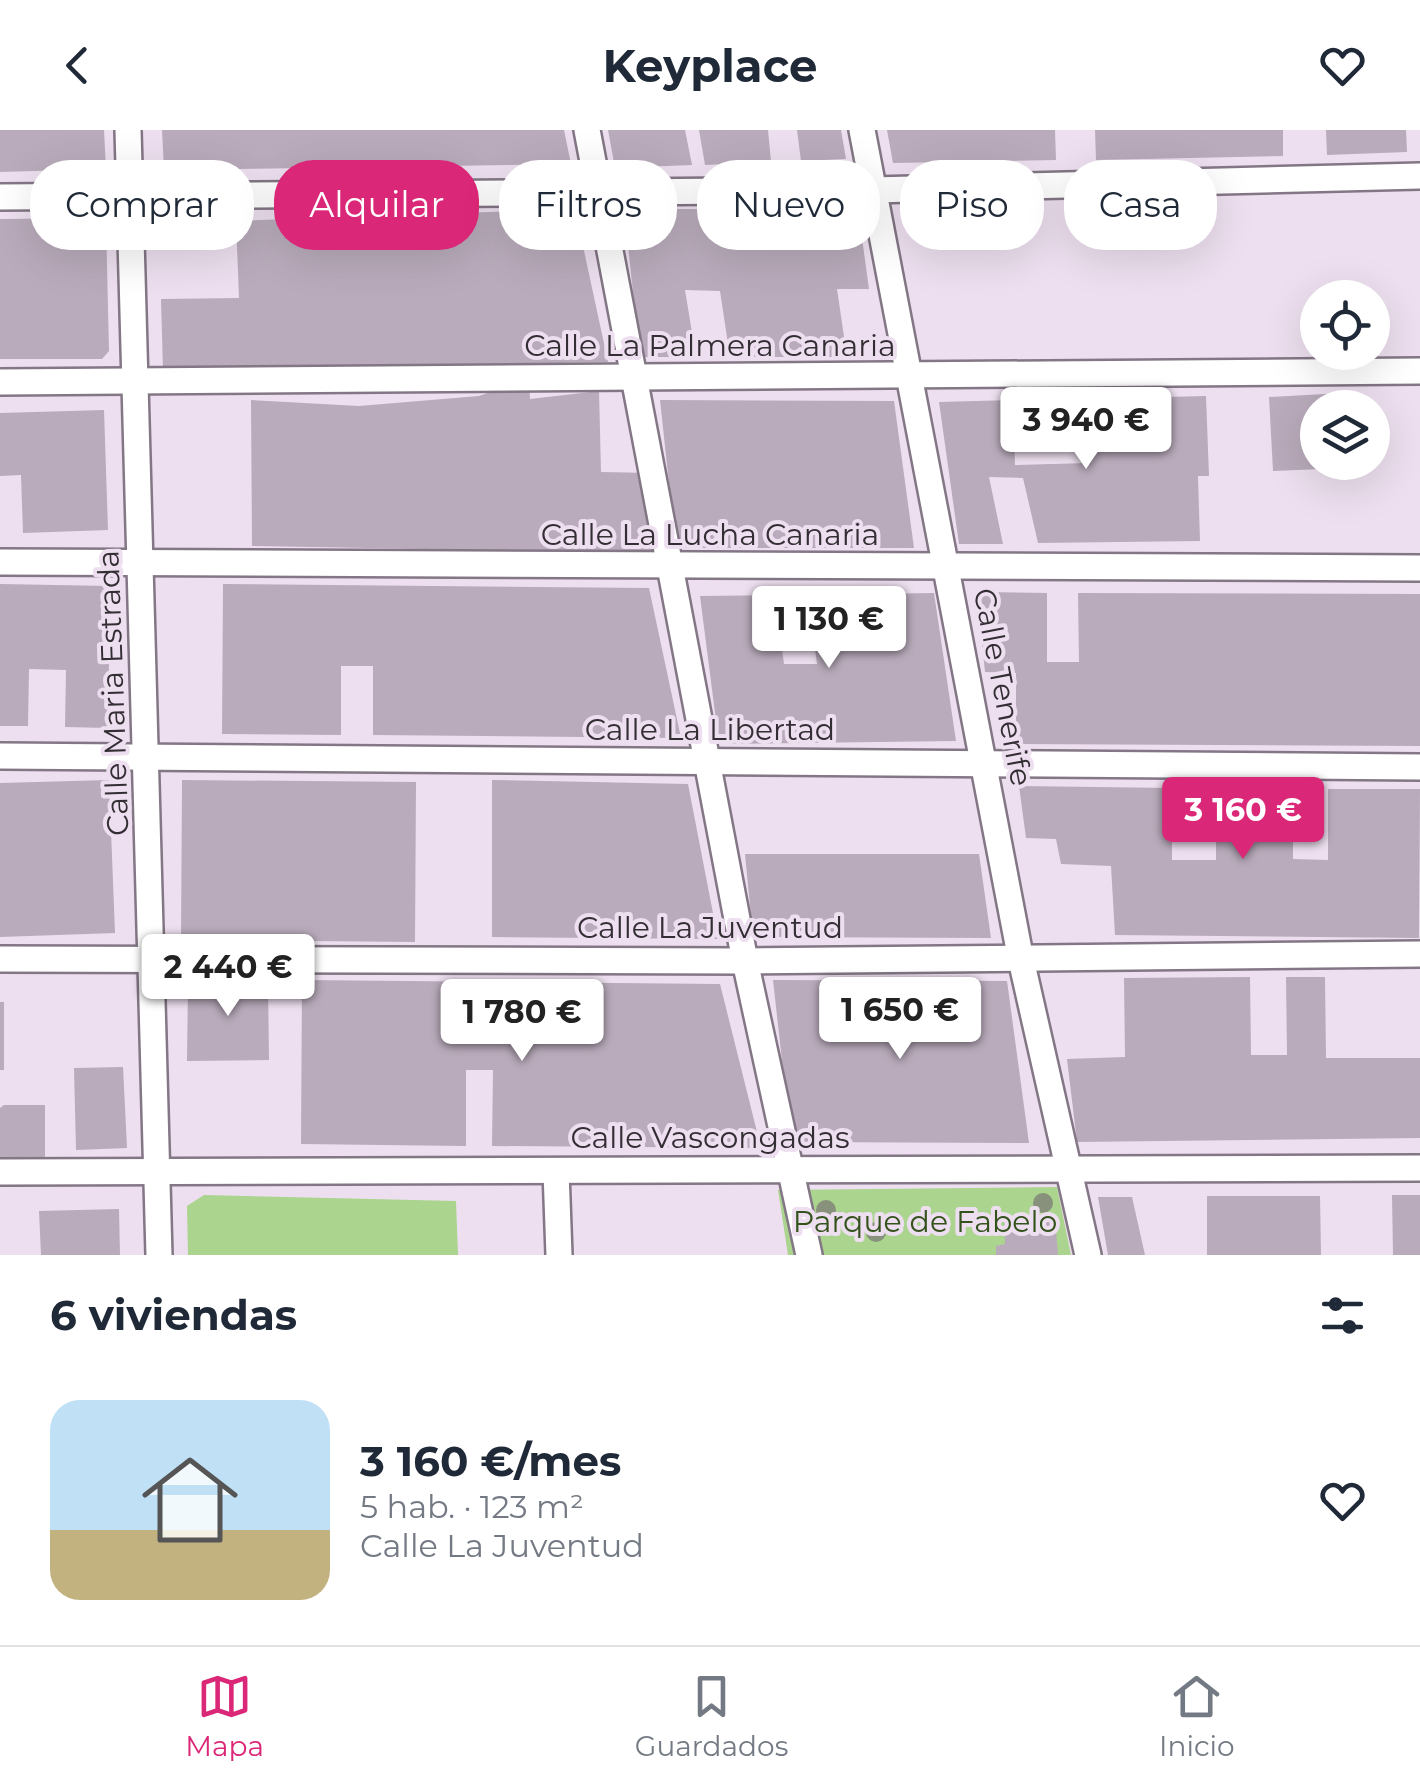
<!DOCTYPE html>
<html lang="es">
<meta charset="utf-8">
<style>
:root{--surface:#fff;--page:#f6f6f7;--text:#1f2937;--muted:#747a83;--line:#e0e1e3;--accent:#db2777}
body{margin:0;font-family:Montserrat,sans-serif;background:var(--page);color:var(--text);height:100vh;display:flex;flex-direction:column;font-size:38px;white-space:nowrap}
*{box-sizing:border-box;margin:0}
p{font-size:32px;color:var(--muted)}
.icon{flex:none;width:55px;height:55px;fill:none;stroke:currentColor;stroke-width:2;stroke-linecap:round;stroke-linejoin:round}
.map{position:relative;height:1125px;overflow:hidden}
.drawer{display:flex;flex-direction:column;background:var(--surface);flex:1}
.drawer>*{flex:none}
.banner{position:absolute;left:30px;top:30px;width:1360px;height:90px;display:flex;gap:20px}
.fabs{position:absolute;left:1300px;top:150px;display:grid;gap:20px}
.fabs a{display:grid;place-items:center;width:90px;height:90px;border-radius:50%;background:var(--surface);box-shadow:0 10px 40px #0002;font-size:50px}
.price{position:absolute;translate:-50% -85px;padding:0 22px;border-radius:10px;background:#fff;color:#222;font-size:32px;line-height:65px;filter:drop-shadow(0 2px 5px #0008)}
.price::after{content:'';position:absolute;left:50%;top:60px;width:30px;height:22px;margin-left:-15px;background:inherit;clip-path:polygon(0 0,100% 0,50% 100%)}
.price.active{background:var(--accent);color:#fff}
ul{padding:0;list-style:none}
li{display:flex;align-items:center;gap:30px;height:250px;padding:0 50px}
li span{display:grid;place-items:center;flex:none;width:280px;height:200px;border-radius:30px;color:#555}
li>.icon{margin-inline-start:auto}
span .icon{width:120px;height:120px;fill:#fffc;stroke-width:1}
li b{font-size:42px}
h2{display:flex;justify-content:space-between;align-items:center;height:120px;padding:0 50px;font-size:42px}
.chip{padding:0 35px;border-radius:40px;background:var(--surface);box-shadow:0 10px 40px #0002;font-size:35px;line-height:90px}
.chip.active{background:var(--accent);color:#fff}
header{display:flex;justify-content:space-between;align-items:center;height:130px;padding:0 50px;background:var(--surface);font-size:45px;font-weight:700}
.dock{display:flex;justify-content:space-around;align-items:center;height:140px;border-top:2px solid var(--line);background:var(--surface);font-size:28px;color:var(--muted)}
.dock a{display:grid;justify-items:center;gap:5px}
.dock .active{color:var(--accent)}
.map>svg:first-child{display:block}
.green{fill:#abd48f}
.building{fill:#b9abbb}
.lines{fill:none;stroke-linecap:round;stroke-linejoin:round}
.street-casing{stroke:#837685;stroke-width:30}
.street{stroke:#fff;stroke-width:25}
.tree{fill:#87917b}
.labels{text-anchor:middle;dominant-baseline:central;stroke-width:8;stroke-linejoin:round;paint-order:stroke}
.street-label{font-size:30px;fill:#332d34;stroke:#eddfef}
.park-label{font-size:30px;fill:#34521c;stroke:#eddfef}
</style>
<header><svg class="icon" aria-label="back" viewBox="0 0 24 24"><path d="M15 5l-7 7 7 7"/></svg>Keyplace<svg class="icon" aria-label="heart" viewBox="0 0 24 24"><path d="M12 20l-8-8c-3-5 5-10 8-4 3-6 11-1 8 4z"/></svg></header>
<div class="map">
<svg width="1420" height="1125" viewBox="0 0 1420 1125">
<rect width="100%" height="100%" fill="#eddfef"/>
<g class="green">
<path d="M1057 1057 1071 1125H788L778 1060Z"/>
<path d="M204 1065 456 1071 458 1125H188L187 1076Z"/>
</g>
<g class="building">
<path d="M0 0H104L106 39 0 42Z"/>
<path d="M162 0H564L571 34 164 40Z"/>
<path d="M608 0H685L692 35 615 38Z"/>
<path d="M699 0H768L771 32 705 35Z"/>
<path d="M797 0H841L846 29 801 31Z"/>
<path d="M887 0H1055L1056 30 893 33Z"/>
<path d="M1095 0H1283V26L1096 30Z"/>
<path d="M1326 0H1406L1407 22 1327 25Z"/>
<path d="M575 79 608 232 163 241 161 169 239 168 236 91Z"/>
<path d="M624 79H858L869 159H837L847 227H730L720 161 685 160 696 227H640Z"/>
<path d="M98 88 106 92 109 221 102 229H0V89Z"/>
<path d="M529 249 530 269 599 261 601 342 652 343 661 423 252 416 251 270 359 276 479 266Z"/>
<path d="M1343 263 1344 278H1318V332H1346L1347 338 1273 341 1269 267Z"/>
<path d="M1206 266 1209 346H1198L1200 411 1038 413 1023 348 989 347 1003 414H959L939 272 1013 270 1015 335 1088 333 1086 269Z"/>
<path d="M660 270 894 271 914 418H676Z"/>
<path d="M104 280 108 400 23 403 21 345 0 346V283Z"/>
<path d="M0 454 110 456 108 598 65 597 66 540 29 539 28 596H0Z"/>
<path d="M223 454 649 458 681 608 373 605V536H341V605L222 604Z"/>
<path d="M977 462 1047 463V532H1079L1078 463 1420 464V616L1016 614V543L985 542Z"/>
<path d="M934 463 956 611 719 614 700 466 775 465 784 534H817L808 465Z"/>
<path d="M109 650 115 803 0 807V653Z"/>
<path d="M182 650 416 652 415 812 181 810Z"/>
<path d="M492 650 688 654 718 809 492 807Z"/>
<path d="M1019 656 1172 658V730H1216V658H1293V729L1328 730V659H1420L1419 808 1115 805 1111 736 1061 734 1056 709 1026 708Z"/>
<path d="M745 724H979L991 808 753 807Z"/>
<path d="M262 846 268 852 269 930 187 931 188 856 198 847Z"/>
<path d="M1250 847 1251 925H1287L1286 847H1325L1326 928H1420V1008L1077 1012 1067 929 1125 927 1124 848Z"/>
<path d="M302 850 720 854 761 1018 492 1016 493 940H466V1016L301 1014Z"/>
<path d="M773 850 1007 851 1029 1013 791 1012Z"/>
<rect x="0" y="872" width="4" height="68"/>
<path d="M123 937 127 1018 76 1020 74 938Z"/>
<path d="M4 975H45V1032L0 1036V978Z"/>
<path d="M1392 1065H1420V1125H1393Z"/>
<path d="M1207 1066H1320L1321 1125H1207Z"/>
<path d="M1098 1067H1132L1145 1125H1108Z"/>
<path d="M119 1079 120 1125H41L39 1081Z"/>
<path d="M1055 1089 1058 1125H996V1116L1005 1114 1004 1091Z"/>
</g>
<g class="lines">
<defs>
<g id="street">
<path d="M128 0 159 1125"/>
<path d="M587 0 745 831 809 1125"/>
<path d="M862 0 1020 825 1088 1125"/>
<path d="M0 67 873 60 1420 46"/>
<path d="M0 252 1420 241"/>
<path d="M0 432 1420 438"/>
<path d="M0 626 1420 637"/>
<path d="M0 829 745 831 1420 824"/>
<path d="M556 1041 559 1125"/>
<path d="M0 1042 1420 1038"/>
</g>
</defs>
<use href="#street" class="street-casing"/>
<use href="#street" class="street"/>
</g>
<g class="tree">
<circle cx="1043" cy="1073" r="10"/>
<circle cx="826" cy="1080" r="10"/>
<circle cx="876" cy="1102" r="10"/>
</g>
<g class="labels">
<g class="street-label">
<text x="710" y="215">Calle La Palmera Canaria</text>
<text x="710" y="404">Calle La Lucha Canaria</text>
<text transform="translate(1003 557) rotate(79)">Calle Tenerife</text>
<text transform="translate(113 563) rotate(-92)">Calle Maria Estrada</text>
<text x="710" y="599">Calle La Libertad</text>
<text x="710" y="797">Calle La Juventud</text>
<text x="710" y="1007">Calle Vascongadas</text>
</g>
<g class="park-label">
<text x="925" y="1091">Parque de Fabelo</text>
</g>
</g>
</svg>
<div class="fabs">
<a><svg class="icon" aria-label="locate" viewBox="0 0 24 24"><circle cx="12" cy="12" r="6"/><path d="M12 2v4M12 18v4M2 12h4M18 12h4"/></svg></a>
<a><svg class="icon" aria-label="layers" viewBox="0 0 24 24"><path d="M12 4l9 5-9 5-9-5zM3 14l9 5 9-5"/></svg></a>
</div>
<b class="price" style="left:1086px;top:342px">3 940 €</b>
<b class="price" style="left:829px;top:541px">1 130 €</b>
<b class="price active" style="left:1243px;top:732px">3 160 €</b>
<b class="price" style="left:228px;top:889px">2 440 €</b>
<b class="price" style="left:900px;top:932px">1 650 €</b>
<b class="price" style="left:522px;top:934px">1 780 €</b>
<div class="banner">
<a class="chip">Comprar</a>
<a class="chip active">Alquilar</a>
<a class="chip">Filtros</a>
<a class="chip">Nuevo</a>
<a class="chip">Piso</a>
<a class="chip">Casa</a>
</div>
</div>
<section class="drawer">
<h2>6 viviendas<svg class="icon" aria-label="filters" viewBox="0 0 24 24"><path d="M4 7h16M4 17h16"/><circle cx="9" cy="7" r="2"/><circle cx="15" cy="17" r="2"/></svg></h2>
<ul>
<li><span style="background:linear-gradient(#bfe0f5 65%,#c2b280 0)"><svg class="icon" aria-label="home" viewBox="0 0 24 24"><path d="M3 11l9-7 9 7M6 9v11h12V9"/></svg></span><div><b>3 160 €/mes</b><p>5 hab. · 123 m²</p><p>Calle La Juventud</p></div><svg class="icon" aria-label="heart" viewBox="0 0 24 24"><path d="M12 20l-8-8c-3-5 5-10 8-4 3-6 11-1 8 4z"/></svg></li>
</ul>
</section>
<nav class="dock">
<a class="active"><svg class="icon" aria-label="map" viewBox="0 0 24 24"><path d="M3 6l6-2 6 2 6-2v14l-6 2-6-2-6 2zM9 4v14M15 6v14"/></svg>Mapa</a>
<a><svg class="icon" aria-label="saved" viewBox="0 0 24 24"><path d="M7 4h10v16l-5-4-5 4z"/></svg>Guardados</a>
<a><svg class="icon" aria-label="home" viewBox="0 0 24 24"><path d="M3 11l9-7 9 7M6 9v11h12V9"/></svg>Inicio</a>
</nav>
